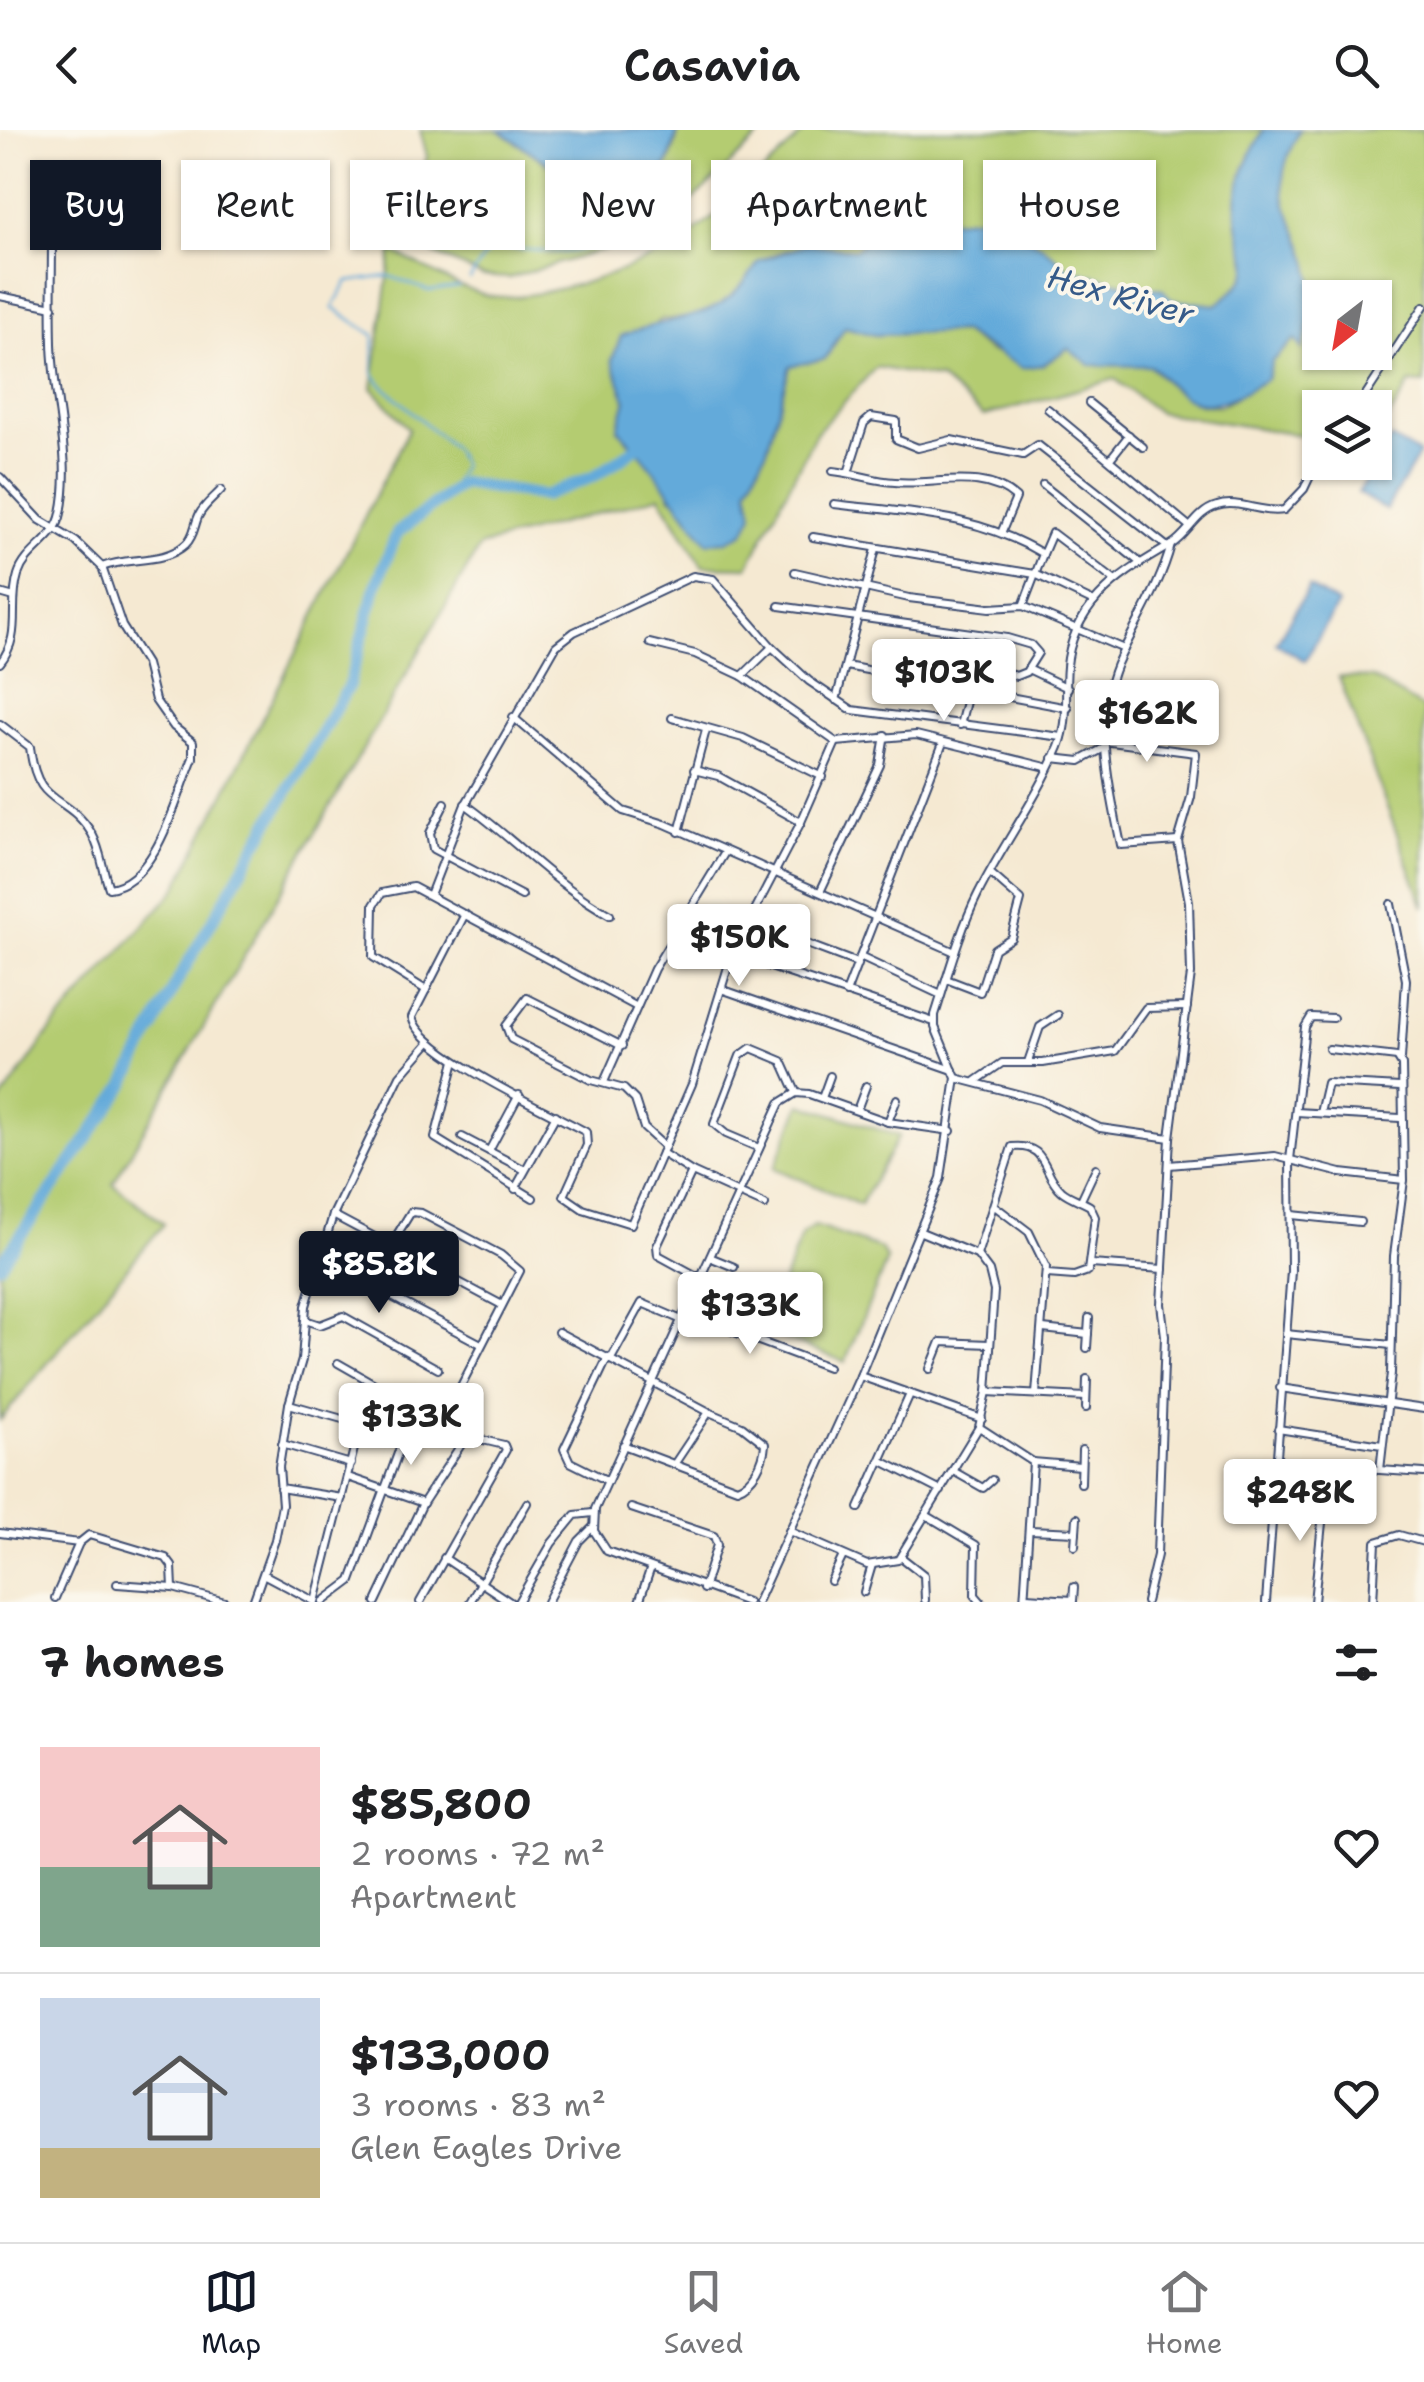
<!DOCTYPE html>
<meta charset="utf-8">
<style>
:root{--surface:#fff;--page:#f6f6f6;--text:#202124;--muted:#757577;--line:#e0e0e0;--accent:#111827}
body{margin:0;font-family:"Shantell Sans",sans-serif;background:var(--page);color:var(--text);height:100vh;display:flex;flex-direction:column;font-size:38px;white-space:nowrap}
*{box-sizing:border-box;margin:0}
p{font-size:32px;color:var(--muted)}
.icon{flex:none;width:55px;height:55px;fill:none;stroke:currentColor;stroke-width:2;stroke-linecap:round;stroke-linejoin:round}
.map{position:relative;height:1472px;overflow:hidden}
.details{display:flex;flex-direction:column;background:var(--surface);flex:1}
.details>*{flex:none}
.banner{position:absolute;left:30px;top:30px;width:1365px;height:90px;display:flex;gap:20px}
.needle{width:65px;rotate:211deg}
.tools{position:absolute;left:1302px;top:150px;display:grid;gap:20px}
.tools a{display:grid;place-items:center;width:90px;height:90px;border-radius:0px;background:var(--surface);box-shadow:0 2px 8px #0004;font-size:50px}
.price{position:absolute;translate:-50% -85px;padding:0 22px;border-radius:10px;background:#fff;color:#222;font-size:32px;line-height:65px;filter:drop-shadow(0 2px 5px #0008)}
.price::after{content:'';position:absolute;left:50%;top:60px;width:30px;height:22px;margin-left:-15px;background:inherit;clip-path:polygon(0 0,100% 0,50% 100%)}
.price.selected{background:var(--accent);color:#fff}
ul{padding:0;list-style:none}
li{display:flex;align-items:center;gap:30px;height:250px;padding:0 40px}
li+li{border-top:2px solid var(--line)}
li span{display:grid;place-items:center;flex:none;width:280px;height:200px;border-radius:0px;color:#555}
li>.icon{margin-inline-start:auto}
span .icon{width:120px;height:120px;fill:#fffc;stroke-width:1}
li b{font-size:42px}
h2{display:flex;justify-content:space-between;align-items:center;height:120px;padding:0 40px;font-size:42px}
.tag{padding:0 35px;border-radius:0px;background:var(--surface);box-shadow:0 2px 8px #0004;font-size:35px;line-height:90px}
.tag.selected{background:var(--accent);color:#fff}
header{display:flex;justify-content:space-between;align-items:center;height:130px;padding:0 40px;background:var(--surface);font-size:45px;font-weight:600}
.dock{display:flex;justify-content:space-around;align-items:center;height:140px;border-top:2px solid var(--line);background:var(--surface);font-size:28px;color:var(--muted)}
.dock a{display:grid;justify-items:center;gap:5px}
.dock .selected{color:var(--accent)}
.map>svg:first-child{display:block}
.green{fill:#b4cc71;stroke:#687e68;stroke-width:2.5;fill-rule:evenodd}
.water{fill:#64aada;stroke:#406c9c;stroke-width:2.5}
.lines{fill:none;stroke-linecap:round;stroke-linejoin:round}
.stream{stroke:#64aada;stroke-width:2.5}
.river{stroke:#64aada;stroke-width:12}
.minor-casing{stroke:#3c4b6f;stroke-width:10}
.minor{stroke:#fff;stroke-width:6}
.labels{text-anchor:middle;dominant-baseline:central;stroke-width:8;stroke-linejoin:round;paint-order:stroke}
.water-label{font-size:32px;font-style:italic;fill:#355a89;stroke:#fbf7ec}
</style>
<header><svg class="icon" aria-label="back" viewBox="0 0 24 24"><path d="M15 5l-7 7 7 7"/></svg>Casavia<svg class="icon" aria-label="search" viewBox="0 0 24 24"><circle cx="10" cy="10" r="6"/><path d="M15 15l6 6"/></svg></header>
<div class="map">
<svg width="1424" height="1472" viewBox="0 0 1424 1472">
<rect width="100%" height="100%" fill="#fbf7ec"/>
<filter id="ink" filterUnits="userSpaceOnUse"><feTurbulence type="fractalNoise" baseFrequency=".01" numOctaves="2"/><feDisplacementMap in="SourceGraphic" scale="20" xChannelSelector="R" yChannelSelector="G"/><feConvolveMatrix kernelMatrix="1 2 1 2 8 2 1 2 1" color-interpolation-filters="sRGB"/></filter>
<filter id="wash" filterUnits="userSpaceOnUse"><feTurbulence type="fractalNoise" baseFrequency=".0048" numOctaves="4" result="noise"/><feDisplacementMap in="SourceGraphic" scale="40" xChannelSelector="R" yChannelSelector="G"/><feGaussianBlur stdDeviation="2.25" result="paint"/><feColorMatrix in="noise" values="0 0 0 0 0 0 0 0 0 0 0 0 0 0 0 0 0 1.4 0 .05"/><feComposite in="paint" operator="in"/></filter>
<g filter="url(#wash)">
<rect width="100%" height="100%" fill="#f5e9d2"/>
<g class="green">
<path d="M420 0H498L618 82C658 67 669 40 679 0H766L695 68 661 94 623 114 509 148 482 146 406 110 427 26Z"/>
<path d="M806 0H1264C1249 24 1236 52 1237 81 1237 131 1271 135 1216 175L1171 170 1162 159 1135 157 1069 139 1041 115 984 87 944 91 909 87 885 94 855 120C821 115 795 113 763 129 754 134 752 146 745 154 723 180 695 191 662 189L612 230 626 270 618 299 667 354 671 367 752 384 748 358 767 320 790 235 825 229 845 197 875 205 962 202 990 222 1044 235 1068 218 1150 236 1173 259 1199 274 1220 276 1267 249 1272 231 1295 209 1302 218 1312 150 1284 74 1282 33 1300 0H1424V254L1410 253 1375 311V278H1320V308L1158 282 1115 249 984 286 940 249 876 237 816 303 748 437 702 436 660 366 480 416 113 1054 164 1094 0 1290V972L53 897 176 759 409 299 372 258 392 121C421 135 452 156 483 164 508 171 533 164 558 159 678 133 723 82 806 0ZM1320 168H1375V222H1320Z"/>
<path d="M1339 547 1372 548 1424 579V777Z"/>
<path d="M801 974 899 1006 860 1075 774 1038Z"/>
<path d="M815 1096 881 1119 887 1130 845 1232 775 1205 767 1193 802 1104Z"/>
</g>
<g class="water">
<path d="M499 0H678C668 36 658 70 618 81Z"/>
<path d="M1264 0H1300C1260 72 1301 83 1312 149 1315 170 1309 200 1302 219L1295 209 1272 231 1267 249C1235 267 1206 289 1173 258 1164 251 1160 243 1150 236L1090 235 1068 218 1043 235 1022 238 962 202 875 205 845 197 825 229 790 236 767 319 748 358 753 384 744 402 727 411 707 412C676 374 653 334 618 299L626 270 612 230 621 206C683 180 719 198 759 131L808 114 855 120 885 94 909 87 944 91 984 87 1041 115 1069 139 1135 157 1162 159 1172 170 1216 175C1271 135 1237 131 1237 81 1236 52 1249 24 1264 0Z"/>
<path d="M1391 308 1419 324 1386 380 1358 363Z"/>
<path d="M1309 457 1338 474 1305 531 1276 513Z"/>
</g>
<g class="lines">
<g class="stream">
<path d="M470 149 490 117C548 118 592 142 627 79"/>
<path d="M449 362 462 336 455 320 381 254 373 243 374 205 333 178 347 152 389 146 429 161 459 157"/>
</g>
<path class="river" d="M0 1135 124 956 178 850 349 555 377 453 397 403 462 353 544 366 595 346 648 310"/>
</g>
</g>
<g filter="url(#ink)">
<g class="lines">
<defs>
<g id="minor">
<path d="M0 166 53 177"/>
<path d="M1089 273 1143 317"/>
<path d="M1357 278 1424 176"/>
<path d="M1048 279 1189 396"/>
<path d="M1110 329 1129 305"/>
<path d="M833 341C854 343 874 351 895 352 934 356 983 338 1016 368L1002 401"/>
<path d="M848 343 864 293 871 287 896 291V309L918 318 951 310 1023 325 1038 315 1165 415"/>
<path d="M0 347 40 390 75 411 102 437 122 496 146 534 155 570 174 597 193 612V628C176 668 157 752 109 758 103 742 101 720 92 704 66 661 37 680 30 617L0 594"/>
<path d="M1043 355 1138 431"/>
<path d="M834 374C909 383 977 384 1043 424L1023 476"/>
<path d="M813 407 1035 444 1094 472"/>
<path d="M1171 415C1160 457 1135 494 1117 534 1093 592 1109 656 1121 715L1178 711"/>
<path d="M1043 424 1052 403 1114 450"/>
<path d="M102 437C129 426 163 435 186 414 195 405 194 395 199 385 204 375 214 368 221 360"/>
<path d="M795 442 909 468 990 478 1023 476 1124 519"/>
<path d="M0 463 14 467"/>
<path d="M779 476 1007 508 1031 515 1038 523 1026 542 1016 546 942 519"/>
<path d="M650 513 695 524 742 546 836 612 916 605 1046 637"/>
<path d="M0 533C23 504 8 477 18 445 26 419 56 411 61 383 73 328 53 268 52 213 51 178 52 141 52 105"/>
<path d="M846 536 1068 578"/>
<path d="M1028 539 1068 558"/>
<path d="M742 546 772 517"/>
<path d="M836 570 876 419"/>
<path d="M513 587 623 681 665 694 955 822"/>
<path d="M672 588 743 608 823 647"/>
<path d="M960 595 969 560"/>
<path d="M1103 611 1196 623 1191 667 1178 711 1189 772 1191 844 1170 1008 1161 1174 1165 1206 1157 1425 1146 1472"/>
<path d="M1053 628 1080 631 1104 618"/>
<path d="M694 640 718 646 801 692"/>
<path d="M445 673 430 703 433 719 522 766"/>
<path d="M465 674C516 710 555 755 610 785"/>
<path d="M679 702 706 600"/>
<path d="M820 762 880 635 885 605"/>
<path d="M430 765 464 677 556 516 574 502 693 446 713 449 772 517 809 551 852 580 1062 607"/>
<path d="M1391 774 1406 850 1401 929"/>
<path d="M465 784 412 887C419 923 550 982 586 1002L587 1015 564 1066 583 1079 631 1094 692 954 732 824 801 692 836 612"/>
<path d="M748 792 857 833"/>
<path d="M732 824 934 892"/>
<path d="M860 827 941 865"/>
<path d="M946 849 980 862 994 819 1011 808 1021 770 990 743"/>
<path d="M721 859 953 940"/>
<path d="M426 860 373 827 374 775 382 763 413 757 637 877"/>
<path d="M846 863 943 613"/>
<path d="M622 916 527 868 506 896 511 909 591 950 624 959 635 970 644 998 665 1017"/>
<path d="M1329 919 1397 927 1402 935 1404 1050 1394 1126 1391 1243 1380 1340"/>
<path d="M455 931 435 1008 533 1068"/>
<path d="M1028 932 1040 897 1058 885"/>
<path d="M956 948 1040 970 1100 998 1170 1008"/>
<path d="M976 951 1002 933H1043L1115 921 1146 878 1187 877"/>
<path d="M604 952 654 839 724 724"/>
<path d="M822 968 830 946"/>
<path d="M857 980 866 956"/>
<path d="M1296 982 1400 988"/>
<path d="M1320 983 1327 953 1400 957"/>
<path d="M888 992 897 969"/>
<path d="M462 1007 525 1040"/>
<path d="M759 1018 726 1004 714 994 740 926 751 918 782 931 796 962"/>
<path d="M489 1021 519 965"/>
<path d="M662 1023 692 1042"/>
<path d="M1169 1035 1275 1026 1341 1043 1404 1050"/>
<path d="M515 1059 556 985"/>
<path d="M1081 1070 1096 1038"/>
<path d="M996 1077 1029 1102 1046 1137 1036 1264"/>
<path d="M333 1085 502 1175"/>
<path d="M1292 1085 1360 1092"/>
<path d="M390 1116 411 1082 421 1083 501 1125 520 1141 443 1291 466 1306 504 1315 506 1320 420 1472"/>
<path d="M977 1125 1012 1017C1049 1013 1041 1043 1062 1061 1069 1067 1082 1071 1090 1076L1095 1087 1088 1141 1074 1146 1047 1144"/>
<path d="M712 1128 734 1137"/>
<path d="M1091 1134 1163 1139"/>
<path d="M345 1142 481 1214"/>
<path d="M315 1148 349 1159 362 1151"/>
<path d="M702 1149 658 1125 657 1116 692 1042 765 1075"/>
<path d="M690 1180 724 1198 828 1237"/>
<path d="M305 1190 320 1195 343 1186 438 1239"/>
<path d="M1043 1199 1088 1204"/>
<path d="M558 1202 709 1282"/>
<path d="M1286 1204 1391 1215"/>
<path d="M1087 1218 1089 1188"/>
<path d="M611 1229 642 1173 684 1191"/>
<path d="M930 1239 941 1212 989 1214"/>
<path d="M860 1246 982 1289"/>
<path d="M1280 1258 1424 1279"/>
<path d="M987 1262 1086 1267"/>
<path d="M289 1274 353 1292 359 1299 315 1472"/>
<path d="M1086 1278 1087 1249"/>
<path d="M979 1297 1033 1332 1024 1472"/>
<path d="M1278 1299 1382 1315"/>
<path d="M282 1314 351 1334"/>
<path d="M623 1315 737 1358C754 1352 764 1331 765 1314L742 1296 709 1282 675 1333"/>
<path d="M882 1331 941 1361"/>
<path d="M1033 1332 1081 1336"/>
<path d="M953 1341 983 1358 992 1350"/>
<path d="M348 1347 423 1373"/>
<path d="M606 1350 570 1332 564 1319 608 1227"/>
<path d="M1274 1351 1323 1359"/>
<path d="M1081 1353 1082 1320"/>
<path d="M280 1358 342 1368"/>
<path d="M631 1378 714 1406 717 1415 703 1459"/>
<path d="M859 1378 910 1264"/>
<path d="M926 1385 976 1415 975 1465 981 1472"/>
<path d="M1030 1400 1076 1402"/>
<path d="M789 1401 867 1435 898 1430 979 1297 987 1262 994 1161 989 1141 977 1125 921 1102"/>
<path d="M0 1403 79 1413"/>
<path d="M1075 1416 1077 1388"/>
<path d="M901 1427 924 1445 925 1470"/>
<path d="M444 1428 510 1472"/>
<path d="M265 1445 314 1471"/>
<path d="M831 1451 843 1426"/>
<path d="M117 1454 173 1458 225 1472"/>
<path d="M864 1462 872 1435"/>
<path d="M1027 1467 1073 1470"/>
<path d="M55 1468 79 1413 89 1405 166 1428 172 1436 173 1458"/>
<path d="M1073 1471 1074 1457"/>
<path d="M253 1472 275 1410 282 1375 279 1337 289 1274 302 1230 306 1176 333 1085 400 946 428 914"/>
<path d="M323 1472 351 1451 415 1277 338 1233"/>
<path d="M376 1472 423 1373 466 1307"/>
<path d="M470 1472 527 1373"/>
<path d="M518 1472 552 1413 575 1385 593 1383"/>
<path d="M547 1472 579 1411 593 1397"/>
<path d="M639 1472 650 1440"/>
<path d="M747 1472 607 1421 594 1401 595 1379 780 973 796 963 809 964 888 992 951 1001"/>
<path d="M757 1472 860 1246 941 1048 956 948 935 897V885C948 845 959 802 978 764 1003 714 1037 669 1059 617 1071 587 1063 558 1068 528 1078 469 1126 441 1171 415 1189 404 1196 382 1217 376 1239 369 1261 384 1284 380L1304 359 1320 325"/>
<path d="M1266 1472 1291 1141 1290 1030 1305 897 1311 887 1333 888"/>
<path d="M1314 1472 1327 1343 1350 1338 1424 1343"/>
<path d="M1373 1472 1376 1412 1399 1405 1424 1412"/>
</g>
</defs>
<use href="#minor" class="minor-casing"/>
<use href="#minor" class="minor"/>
</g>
</g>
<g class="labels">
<g class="water-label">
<text transform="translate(1121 165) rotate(15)">Hex River</text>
</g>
</g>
</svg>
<div class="tools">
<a><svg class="needle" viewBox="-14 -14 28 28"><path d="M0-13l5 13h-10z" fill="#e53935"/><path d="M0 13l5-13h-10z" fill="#757577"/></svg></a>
<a><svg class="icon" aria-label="layers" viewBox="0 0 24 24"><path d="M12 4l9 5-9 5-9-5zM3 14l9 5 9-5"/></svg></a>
</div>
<b class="price" style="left:944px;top:594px">$103K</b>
<b class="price" style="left:1147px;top:635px">$162K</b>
<b class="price" style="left:739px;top:859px">$150K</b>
<b class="price selected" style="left:379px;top:1186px">$85.8K</b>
<b class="price" style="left:750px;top:1227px">$133K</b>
<b class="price" style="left:411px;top:1338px">$133K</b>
<b class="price" style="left:1300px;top:1414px">$248K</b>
<div class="banner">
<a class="tag selected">Buy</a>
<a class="tag">Rent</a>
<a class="tag">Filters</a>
<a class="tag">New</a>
<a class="tag">Apartment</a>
<a class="tag">House</a>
</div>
</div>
<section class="details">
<h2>7 homes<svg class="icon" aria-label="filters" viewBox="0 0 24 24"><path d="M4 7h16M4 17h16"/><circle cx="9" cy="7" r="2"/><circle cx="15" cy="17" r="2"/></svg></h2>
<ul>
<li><span style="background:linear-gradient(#f6c9c9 60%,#7fa58c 0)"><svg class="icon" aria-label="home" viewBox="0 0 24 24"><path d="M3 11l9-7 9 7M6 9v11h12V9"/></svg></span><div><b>$85,800</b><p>2 rooms · 72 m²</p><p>Apartment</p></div><svg class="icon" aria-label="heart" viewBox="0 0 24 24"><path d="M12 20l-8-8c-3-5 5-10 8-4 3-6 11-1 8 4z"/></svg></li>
<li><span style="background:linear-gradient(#c9d6e8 75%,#c2b280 0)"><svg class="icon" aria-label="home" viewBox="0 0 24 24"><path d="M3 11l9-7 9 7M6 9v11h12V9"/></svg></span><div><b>$133,000</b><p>3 rooms · 83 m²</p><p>Glen Eagles Drive</p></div><svg class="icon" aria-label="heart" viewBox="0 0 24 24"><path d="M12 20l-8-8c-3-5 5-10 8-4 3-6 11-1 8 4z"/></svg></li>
</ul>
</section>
<nav class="dock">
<a class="selected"><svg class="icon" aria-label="map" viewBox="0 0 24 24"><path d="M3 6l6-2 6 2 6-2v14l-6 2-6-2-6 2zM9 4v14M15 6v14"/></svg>Map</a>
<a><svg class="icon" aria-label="saved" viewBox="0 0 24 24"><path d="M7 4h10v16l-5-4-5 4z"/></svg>Saved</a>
<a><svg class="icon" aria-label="home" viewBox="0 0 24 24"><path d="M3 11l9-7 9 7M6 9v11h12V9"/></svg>Home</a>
</nav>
